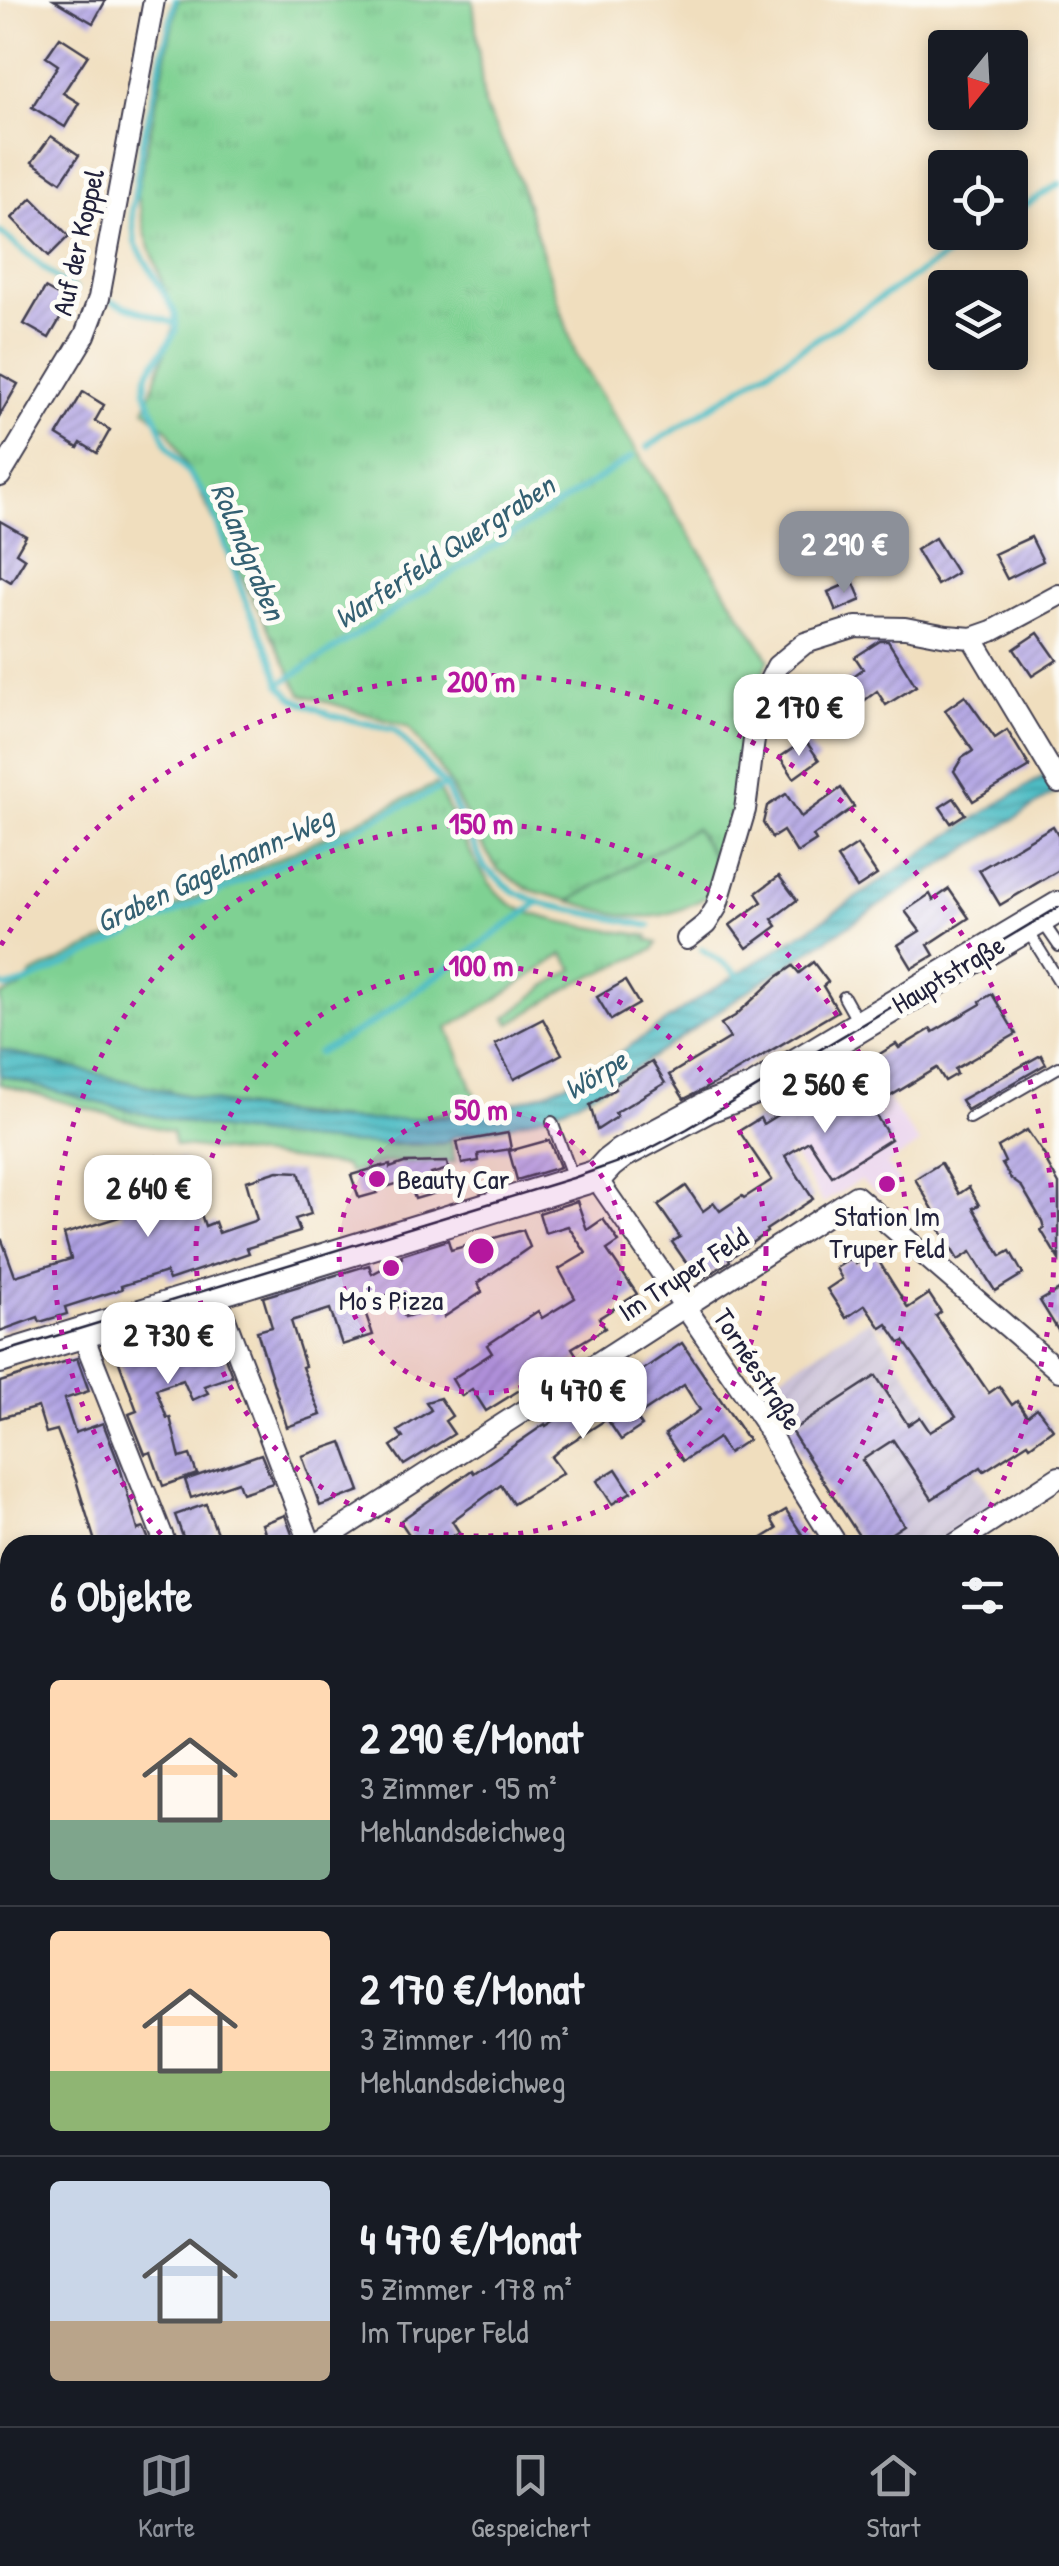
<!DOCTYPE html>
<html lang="de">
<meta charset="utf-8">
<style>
:root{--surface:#171b24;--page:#20242c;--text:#f1f3f6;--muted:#9ea1a6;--line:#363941;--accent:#8c9099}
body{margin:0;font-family:"Patrick Hand",sans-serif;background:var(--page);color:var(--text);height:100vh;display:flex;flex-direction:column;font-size:38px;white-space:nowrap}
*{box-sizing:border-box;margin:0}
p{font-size:32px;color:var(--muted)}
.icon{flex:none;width:55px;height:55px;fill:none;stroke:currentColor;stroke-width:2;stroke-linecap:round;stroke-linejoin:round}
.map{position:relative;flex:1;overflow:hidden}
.details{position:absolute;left:0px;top:1535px;width:1060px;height:892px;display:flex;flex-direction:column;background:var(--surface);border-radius:30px 30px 0 0;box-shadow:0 5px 15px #0003}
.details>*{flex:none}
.needle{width:65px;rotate:198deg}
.tools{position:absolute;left:928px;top:30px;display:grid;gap:20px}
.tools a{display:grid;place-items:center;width:100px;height:100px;border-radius:10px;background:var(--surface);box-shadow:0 5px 15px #0003;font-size:50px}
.price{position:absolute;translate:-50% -85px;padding:0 22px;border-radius:20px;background:#fff;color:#222;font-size:32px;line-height:65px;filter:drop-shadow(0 2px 5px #0008)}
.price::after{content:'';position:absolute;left:50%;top:60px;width:30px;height:22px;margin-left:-15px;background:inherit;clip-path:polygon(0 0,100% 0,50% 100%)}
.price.active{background:var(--accent);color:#fff}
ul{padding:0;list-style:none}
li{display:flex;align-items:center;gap:30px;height:250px;padding:0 50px}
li+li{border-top:2px solid var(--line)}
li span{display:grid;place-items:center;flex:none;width:280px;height:200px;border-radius:10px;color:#555}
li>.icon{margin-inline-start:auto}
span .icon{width:120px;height:120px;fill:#fffc;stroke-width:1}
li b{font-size:42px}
h2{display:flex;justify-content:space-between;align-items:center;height:120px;padding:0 50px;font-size:42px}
.tabs{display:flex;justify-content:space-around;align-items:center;height:140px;border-top:2px solid var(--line);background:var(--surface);font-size:28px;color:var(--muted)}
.tabs a{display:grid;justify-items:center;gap:5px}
.tabs .active{color:var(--accent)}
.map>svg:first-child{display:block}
.built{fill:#e9d1ed}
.industrial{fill:url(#industrial-furrows)}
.grass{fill:url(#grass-tufts);stroke:#507a67;stroke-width:2.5}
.forest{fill:url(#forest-firs);stroke:#446a5c;stroke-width:2.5}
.garden{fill:#7fd193;stroke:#507a67;stroke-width:2.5}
.water{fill:url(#water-rules);stroke:#387080;stroke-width:2.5}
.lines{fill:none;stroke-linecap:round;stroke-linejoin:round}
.stream{stroke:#4fbdc5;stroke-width:6}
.building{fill:url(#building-hatch)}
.lane-casing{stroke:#413e4f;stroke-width:14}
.street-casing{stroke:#413e4f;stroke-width:24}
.secondary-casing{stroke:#413e4f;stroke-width:34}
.lane{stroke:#fff;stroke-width:10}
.street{stroke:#fff;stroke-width:20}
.secondary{stroke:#fff;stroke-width:30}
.tram{stroke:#22223b;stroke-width:2.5}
.ring{fill:none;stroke:#b5179e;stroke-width:5;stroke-dasharray:5 10}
.poi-dot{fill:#b5179e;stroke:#fdfcf7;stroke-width:4}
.labels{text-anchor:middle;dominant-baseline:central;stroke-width:10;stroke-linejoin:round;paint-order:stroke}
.street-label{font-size:28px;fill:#22223b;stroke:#fdfcf7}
.poi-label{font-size:28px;fill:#22223b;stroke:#fdfcf7}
.water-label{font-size:30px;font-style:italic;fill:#346072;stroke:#fdfcf7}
.centre{fill:#b5179e;stroke:#fdfcf7;stroke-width:5}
.ring-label{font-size:30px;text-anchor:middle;font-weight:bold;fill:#b5179e;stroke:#fdfcf7;stroke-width:10;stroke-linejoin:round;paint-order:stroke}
</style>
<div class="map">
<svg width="1059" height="2426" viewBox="0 0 1059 2426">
<defs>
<pattern id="industrial-furrows" width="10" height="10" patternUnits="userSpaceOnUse" patternTransform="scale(2.5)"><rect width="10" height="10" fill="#c9bfd7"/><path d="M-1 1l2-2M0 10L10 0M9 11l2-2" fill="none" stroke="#aca4b9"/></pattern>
<pattern id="grass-tufts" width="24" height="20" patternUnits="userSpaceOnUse" patternTransform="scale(2.5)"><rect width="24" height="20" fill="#7fd193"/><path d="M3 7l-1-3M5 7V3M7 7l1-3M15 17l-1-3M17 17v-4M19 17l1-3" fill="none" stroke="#6db380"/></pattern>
<pattern id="forest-firs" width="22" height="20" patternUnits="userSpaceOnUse" patternTransform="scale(2.5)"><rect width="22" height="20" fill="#67b37d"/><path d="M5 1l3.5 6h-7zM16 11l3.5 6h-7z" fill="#549168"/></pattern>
<pattern id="water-rules" width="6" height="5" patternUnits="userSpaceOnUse" patternTransform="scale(2.5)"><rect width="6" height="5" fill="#4fbdc5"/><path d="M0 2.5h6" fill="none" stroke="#4199a1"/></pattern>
<pattern id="building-hatch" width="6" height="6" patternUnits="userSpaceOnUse" patternTransform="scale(2.5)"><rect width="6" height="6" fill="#afa1e3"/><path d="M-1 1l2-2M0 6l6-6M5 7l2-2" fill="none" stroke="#8e83b9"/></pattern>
</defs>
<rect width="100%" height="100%" fill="#fdfcf7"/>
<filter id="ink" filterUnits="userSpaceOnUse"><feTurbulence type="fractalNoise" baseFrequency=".01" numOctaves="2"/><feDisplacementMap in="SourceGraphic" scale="20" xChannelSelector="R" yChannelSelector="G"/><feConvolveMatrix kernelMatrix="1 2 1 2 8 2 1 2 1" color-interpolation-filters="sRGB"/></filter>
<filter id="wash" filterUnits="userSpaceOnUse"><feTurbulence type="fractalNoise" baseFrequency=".0048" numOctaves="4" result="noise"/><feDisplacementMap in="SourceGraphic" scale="40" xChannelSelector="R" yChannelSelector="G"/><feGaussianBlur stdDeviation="2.25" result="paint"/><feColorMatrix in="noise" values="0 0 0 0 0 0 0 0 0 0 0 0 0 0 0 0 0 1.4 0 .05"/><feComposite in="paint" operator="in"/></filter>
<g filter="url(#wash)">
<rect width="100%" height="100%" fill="#f0debe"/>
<path class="built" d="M856 1055 920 1144 887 1164 901 1184 881 1197 860 1180 823 1203 760 1103Z"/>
<g class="industrial">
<path d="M870 1319 997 1505 936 1545H858L759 1389Z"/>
<path d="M110 2418H512L519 2426H114Z"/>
</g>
<g class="grass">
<path d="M178 0H473L484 105 515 168 576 356 769 659 752 700 731 832 719 866 694 829 570 901 530 890 498 870 479 840 446 778 409 727 301 694 169 431 145 409 176 321 146 236 137 193Z"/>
<path d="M436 784C455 820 475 872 504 899 529 922 613 930 648 936L647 940 657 943 653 950 578 982 510 1024 506 1018 546 986 574 969 563 954 494 1001 448 1028 481 1109C453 1113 425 1118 398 1120 367 1122 336 1118 306 1115 201 1104 102 1074 0 1050V996L21 988 32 974Z"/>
<path d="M0 1075C145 1119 291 1151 444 1143L451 1138 455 1162 383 1163 349 1173 345 1166 175 1145 172 1132 0 1084Z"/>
</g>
<path class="forest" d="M1050 1925 1059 1941V2025L1050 2030Z"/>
<path class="garden" d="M695 828 719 866 710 895C698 901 686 908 673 912 639 924 603 911 570 901Z"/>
<path class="water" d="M1059 766V790C960 853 861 917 763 981 695 1025 631 1079 555 1111 522 1124 486 1130 451 1138L444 1143C292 1151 145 1119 0 1075V1050C129 1080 259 1124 393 1120 438 1119 508 1109 549 1091 610 1065 661 1023 716 987 748 967 780 948 812 927 871 888 929 848 988 810 1012 795 1036 781 1059 766Z"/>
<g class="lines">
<g class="stream">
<path d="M175 0 142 145 132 210 135 243 175 313 176 331 147 374 145 390 168 447 208 499 245 600 273 660 280 684 293 698 330 715 395 730 445 786 485 868 513 891 543 904 650 926"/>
<path d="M1010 215 1059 184"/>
<path d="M0 232 61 282 75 289"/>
<path d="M112 301 176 324"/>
<path d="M648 447 983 232"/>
<path d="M280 684 632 457"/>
<path d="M702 949 729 967 741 978"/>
<path d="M0 984 7 988 25 983 445 786"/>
<path d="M318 1053 371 1024 538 903"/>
</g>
</g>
<g id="blocks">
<g class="building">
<path d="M54 0H106L93 23Z"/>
<path d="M60 37 88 55 63 93 79 103 65 127 32 107 58 65 46 57Z"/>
<path d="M51 136 79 155 61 182 32 162Z"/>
<path d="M32 198 69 236 49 256 12 218Z"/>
<path d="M45 288 70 302 49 338 24 324Z"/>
<path d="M0 374 18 384 0 415Z"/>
<path d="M83 392 104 405 95 421 110 430 97 453 81 443 78 448 57 435Z"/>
<path d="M0 521 26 536 16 553 25 559 11 582 1 576 0 578Z"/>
<path d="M1031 537 1043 561 1007 579 994 554Z"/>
<path d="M935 538 957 573 937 585 916 550Z"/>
<path d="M853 581 861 600 836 611 828 592Z"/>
<path d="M1038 633 1057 660 1032 676 1014 649Z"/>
<path d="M880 641H888L916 686 886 705 877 691 832 725 816 704 863 669 855 657Z"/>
<path d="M965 696 995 738 1007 730 1030 767 973 801 954 771 962 758 973 751 945 710Z"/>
<path d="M805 740 819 760 794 778 780 757Z"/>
<path d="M841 788 854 807 813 836 816 841 797 853 783 831 772 838 763 823 767 806 786 794 801 817Z"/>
<path d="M954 798 965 814 951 823 940 807Z"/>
<path d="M1053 826 1059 836V870L1000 905 979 870Z"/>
<path d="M857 845 877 875 857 888 837 858Z"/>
<path d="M779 876 797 900 772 919 777 926 747 948 730 925 762 902 756 893Z"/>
<path d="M949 889 969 918 928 945 934 955 912 968 898 945 920 931 905 911 930 894 933 900Z"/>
<path d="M813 962 828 982 823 986 838 1011 714 1084 684 1099 669 1075 730 1038 721 1024 735 1016 777 977 793 966 799 973Z"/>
<path d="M625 981 639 1004 611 1020 597 997Z"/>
<path d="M992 994 1016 1034 955 1069 957 1074 945 1081 937 1068 871 1108 891 1139 832 1176 809 1141 785 1156 813 1199 766 1230 767 1232 729 1259 730 1261 699 1281 672 1242 680 1237 658 1205 686 1186 703 1211 714 1203 720 1211 742 1196 744 1198 772 1180 739 1131 760 1118 763 1124 851 1069 852 1071 896 1044 899 1048 931 1029 933 1032 981 1004 980 1001Z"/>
<path d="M543 1019 562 1054 514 1079 495 1044Z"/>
<path d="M1041 1055 1046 1064 967 1110 961 1100Z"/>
<path d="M652 1062 665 1083 615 1113 617 1117 597 1130 590 1105 615 1089 613 1085Z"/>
<path d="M1027 1130 1049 1162 1047 1163 1059 1184V1260L1041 1230 1044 1228 1042 1221 1022 1187 1011 1179 1002 1164 1005 1162 998 1147Z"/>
<path d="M508 1133 511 1149 478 1154 479 1161 462 1164 457 1142Z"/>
<path d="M549 1140 560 1167 517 1180 509 1151Z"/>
<path d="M156 1156 159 1167 182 1159 205 1226 215 1222 219 1233 257 1220 246 1181 278 1171 299 1172 311 1214 295 1219 300 1232 247 1248 249 1253 169 1280 166 1272 121 1286 122 1289 65 1307 67 1314 40 1322 38 1317 0 1331V1241L2 1240 15 1276 71 1259 64 1234 123 1216 114 1187 111 1188 105 1171Z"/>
<path d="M447 1162 448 1169 431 1174 436 1193 415 1199 409 1180 376 1190 377 1193 359 1198 351 1175 382 1166V1167L390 1165V1168L404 1163Z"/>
<path d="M941 1163 959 1194 969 1187 979 1205 973 1208 1001 1256 1010 1251 1023 1274 995 1291 971 1252 958 1260 939 1228 943 1226 915 1179Z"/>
<path d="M577 1201 587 1230 603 1219 619 1242 607 1250 637 1294 599 1318 605 1328 572 1348 579 1359 565 1367 563 1363 486 1411 472 1389 462 1396 452 1379 492 1353 487 1345 538 1311 542 1318 575 1298 559 1269 586 1253 568 1226 545 1233 539 1213Z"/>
<path d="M523 1230 530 1247 478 1283 482 1292 444 1317 441 1306 405 1317 391 1294 362 1303 373 1335 342 1345 330 1309 291 1321 305 1366 302 1367 321 1415 287 1427 257 1331 272 1327 263 1297 369 1265 372 1274 402 1258 401 1255 448 1240 451 1250Z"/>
<path d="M873 1252 908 1308 929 1294 941 1312 936 1316 989 1393 999 1386 1012 1405 1017 1401 1027 1416 1037 1408 1053 1429 1030 1446 1028 1443 984 1471 981 1467 932 1499 893 1440 862 1460 904 1525 874 1545H865L791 1431 876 1376 908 1425 920 1417 930 1432 956 1416 904 1341 900 1343 887 1324 881 1328 865 1305 846 1318 827 1289 842 1279 836 1268 852 1258 856 1264Z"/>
<path d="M1059 1290V1332L1040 1301Z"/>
<path d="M195 1318 206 1349 220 1344 232 1376 204 1386 208 1393 192 1400 183 1380 156 1389 167 1418 170 1417 180 1458 190 1455 197 1474 163 1486 151 1452 145 1454 129 1414 137 1411 113 1346Z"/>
<path d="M682 1343 748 1440 728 1453 718 1438 683 1461 665 1434 700 1410 684 1385 636 1417 642 1426 621 1440 607 1419 562 1448 551 1457 563 1473 513 1504 501 1485 452 1521 459 1532 439 1545H416L400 1521 472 1470 474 1473 545 1424 546 1426 577 1405 581 1412Z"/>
<path d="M77 1358 89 1391 64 1399 75 1433 103 1423 119 1464 138 1530 144 1528 151 1545H96L76 1480 57 1430 46 1433 38 1407 0 1418V1382Z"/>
<path d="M440 1398 452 1416 445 1421 454 1434 404 1465 391 1446 403 1438 398 1431 431 1410 426 1402Z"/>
<path d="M342 1442 360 1491 320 1506 302 1456Z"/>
<path d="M261 1454 273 1483 242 1493 238 1482 191 1498 185 1480Z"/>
<path d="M616 1469 631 1492 612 1504 597 1481Z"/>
<path d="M206 1504 217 1533 186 1545 175 1515Z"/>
<path d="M786 1510 809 1545H751L777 1529 771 1519Z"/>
<path d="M285 1515 296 1545H269L262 1524Z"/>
</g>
</g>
</g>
<g filter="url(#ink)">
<use href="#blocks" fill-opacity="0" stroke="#413e4f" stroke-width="2.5"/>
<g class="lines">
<defs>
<g id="lane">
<path d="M1041 920 1059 946"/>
<path d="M1026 928 1059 981"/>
<path d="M844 997 858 1022"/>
<path d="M970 1118 1059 1067"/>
<path d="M552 1122 573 1178"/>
<path d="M0 2399 10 2393"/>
<path d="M96 2418 101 2426"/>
<path d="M129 2418 134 2426"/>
<path d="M32 2426 49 2418"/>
<path d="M362 2426 378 2418"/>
</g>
<g id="street">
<path d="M0 476 85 335 99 298 154 0"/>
<path d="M972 638 1059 783"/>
<path d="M687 939 706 924 716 908 745 810 755 732 762 696 777 666 805 643 856 627 905 628 947 636 972 638 992 631 1059 595"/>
<path d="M598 1175 603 1188 763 1420 786 1464 837 1545"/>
<path d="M215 1293 311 1545"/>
<path d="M82 1333 166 1545"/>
<path d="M316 1545 856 1196 1059 1371"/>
<path d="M954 1545 1059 1477"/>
<path d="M1050 1709 1059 1704"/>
<path d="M1050 1861 1059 1878"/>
<path d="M1050 2041 1059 2036"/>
<path d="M0 2247 10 2256"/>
<path d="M1050 2344 1059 2339"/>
<path d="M532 2418 539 2426"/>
<path d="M903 2426 918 2418"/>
</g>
<path id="secondary" d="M0 1358 598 1175 609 1163 622 1153 708 1107 753 1090 1059 907"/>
</defs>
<use href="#lane" class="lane-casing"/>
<use href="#street" class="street-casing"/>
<use href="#secondary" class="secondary-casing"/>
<use href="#lane" class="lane"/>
<use href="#street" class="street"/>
<use href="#secondary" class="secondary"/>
<path class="tram" d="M0 1353 573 1178 638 1155 687 1129 1059 907"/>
</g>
</g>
<circle cx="481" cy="1251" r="142" fill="#b5179e" fill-opacity=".12"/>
<g class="ring">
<circle cx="481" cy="1251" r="142"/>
<circle cx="481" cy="1251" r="285"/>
<path d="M171 1545A427 427 0 1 1 791 1545"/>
<path d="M1 945A569 569 0 0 1 969 1544"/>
</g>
<g class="poi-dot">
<circle cx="377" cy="1179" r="10"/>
<circle cx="887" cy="1184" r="10"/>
<circle cx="391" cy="1268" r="10"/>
</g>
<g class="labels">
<g class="street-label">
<text transform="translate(78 242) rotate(-77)">Auf der Koppel</text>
<text transform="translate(948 974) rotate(-31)">Hauptstraße</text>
<text transform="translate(683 1274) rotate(-33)">Im Truper Feld</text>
<text transform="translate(758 1369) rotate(57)">Tornéestraße</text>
</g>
<g class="poi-label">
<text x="397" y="1179" text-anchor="start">Beauty Car</text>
<text x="887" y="1216">Station Im<tspan x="887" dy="32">Truper Feld</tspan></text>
<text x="391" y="1300">Mo's Pizza</text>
</g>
<g class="water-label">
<text transform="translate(249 551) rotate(67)">Rolandgraben</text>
<text transform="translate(444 551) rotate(-33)">Warferfeld Quergraben</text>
<text transform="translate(214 869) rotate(-25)">Graben Gagelmann-Weg</text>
<text transform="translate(595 1074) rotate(-31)">Wörpe</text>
</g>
</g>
<circle cx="481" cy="1251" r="15" class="centre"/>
<g class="ring-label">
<text x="481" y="692">200 m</text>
<text x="481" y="834">150 m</text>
<text x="481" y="976">100 m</text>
<text x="481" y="1120">50 m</text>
</g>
</svg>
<div class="tools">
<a><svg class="needle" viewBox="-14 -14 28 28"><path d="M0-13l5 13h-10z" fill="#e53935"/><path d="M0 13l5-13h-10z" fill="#9ea1a6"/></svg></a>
<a><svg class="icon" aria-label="locate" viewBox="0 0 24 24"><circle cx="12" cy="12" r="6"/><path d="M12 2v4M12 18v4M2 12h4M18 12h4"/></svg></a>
<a><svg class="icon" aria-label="layers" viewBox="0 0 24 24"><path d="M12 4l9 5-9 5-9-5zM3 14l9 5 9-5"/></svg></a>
</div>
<b class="price active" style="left:844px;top:596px">2 290 €</b>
<b class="price" style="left:799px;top:759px">2 170 €</b>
<b class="price" style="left:825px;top:1136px">2 560 €</b>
<b class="price" style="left:148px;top:1240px">2 640 €</b>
<b class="price" style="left:168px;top:1387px">2 730 €</b>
<b class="price" style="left:583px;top:1442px">4 470 €</b>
<section class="details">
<h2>6 Objekte<svg class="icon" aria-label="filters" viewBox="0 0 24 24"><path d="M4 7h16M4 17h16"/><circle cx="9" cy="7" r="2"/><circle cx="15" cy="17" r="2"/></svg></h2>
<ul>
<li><span style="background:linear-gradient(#ffd9b3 70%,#7fa58c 0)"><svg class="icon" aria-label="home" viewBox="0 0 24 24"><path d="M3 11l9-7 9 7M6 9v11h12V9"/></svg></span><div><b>2 290 €/Monat</b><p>3 Zimmer · 95 m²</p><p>Mehlandsdeichweg</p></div></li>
<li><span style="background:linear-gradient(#ffd9b3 70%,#8fb573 0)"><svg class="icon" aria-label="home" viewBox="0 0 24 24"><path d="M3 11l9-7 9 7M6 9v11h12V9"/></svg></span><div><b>2 170 €/Monat</b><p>3 Zimmer · 110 m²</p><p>Mehlandsdeichweg</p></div></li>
<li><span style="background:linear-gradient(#c9d6e8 70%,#b9a48a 0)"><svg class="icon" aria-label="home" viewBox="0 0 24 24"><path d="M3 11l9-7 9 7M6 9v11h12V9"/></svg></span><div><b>4 470 €/Monat</b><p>5 Zimmer · 178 m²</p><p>Im Truper Feld</p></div></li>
</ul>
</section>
</div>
<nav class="tabs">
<a class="active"><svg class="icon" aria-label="map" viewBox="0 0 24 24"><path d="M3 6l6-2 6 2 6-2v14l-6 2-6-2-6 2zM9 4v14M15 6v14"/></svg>Karte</a>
<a><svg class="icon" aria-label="saved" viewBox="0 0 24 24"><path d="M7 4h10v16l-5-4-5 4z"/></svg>Gespeichert</a>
<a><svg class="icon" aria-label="home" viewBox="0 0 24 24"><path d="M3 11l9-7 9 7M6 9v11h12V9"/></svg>Start</a>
</nav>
